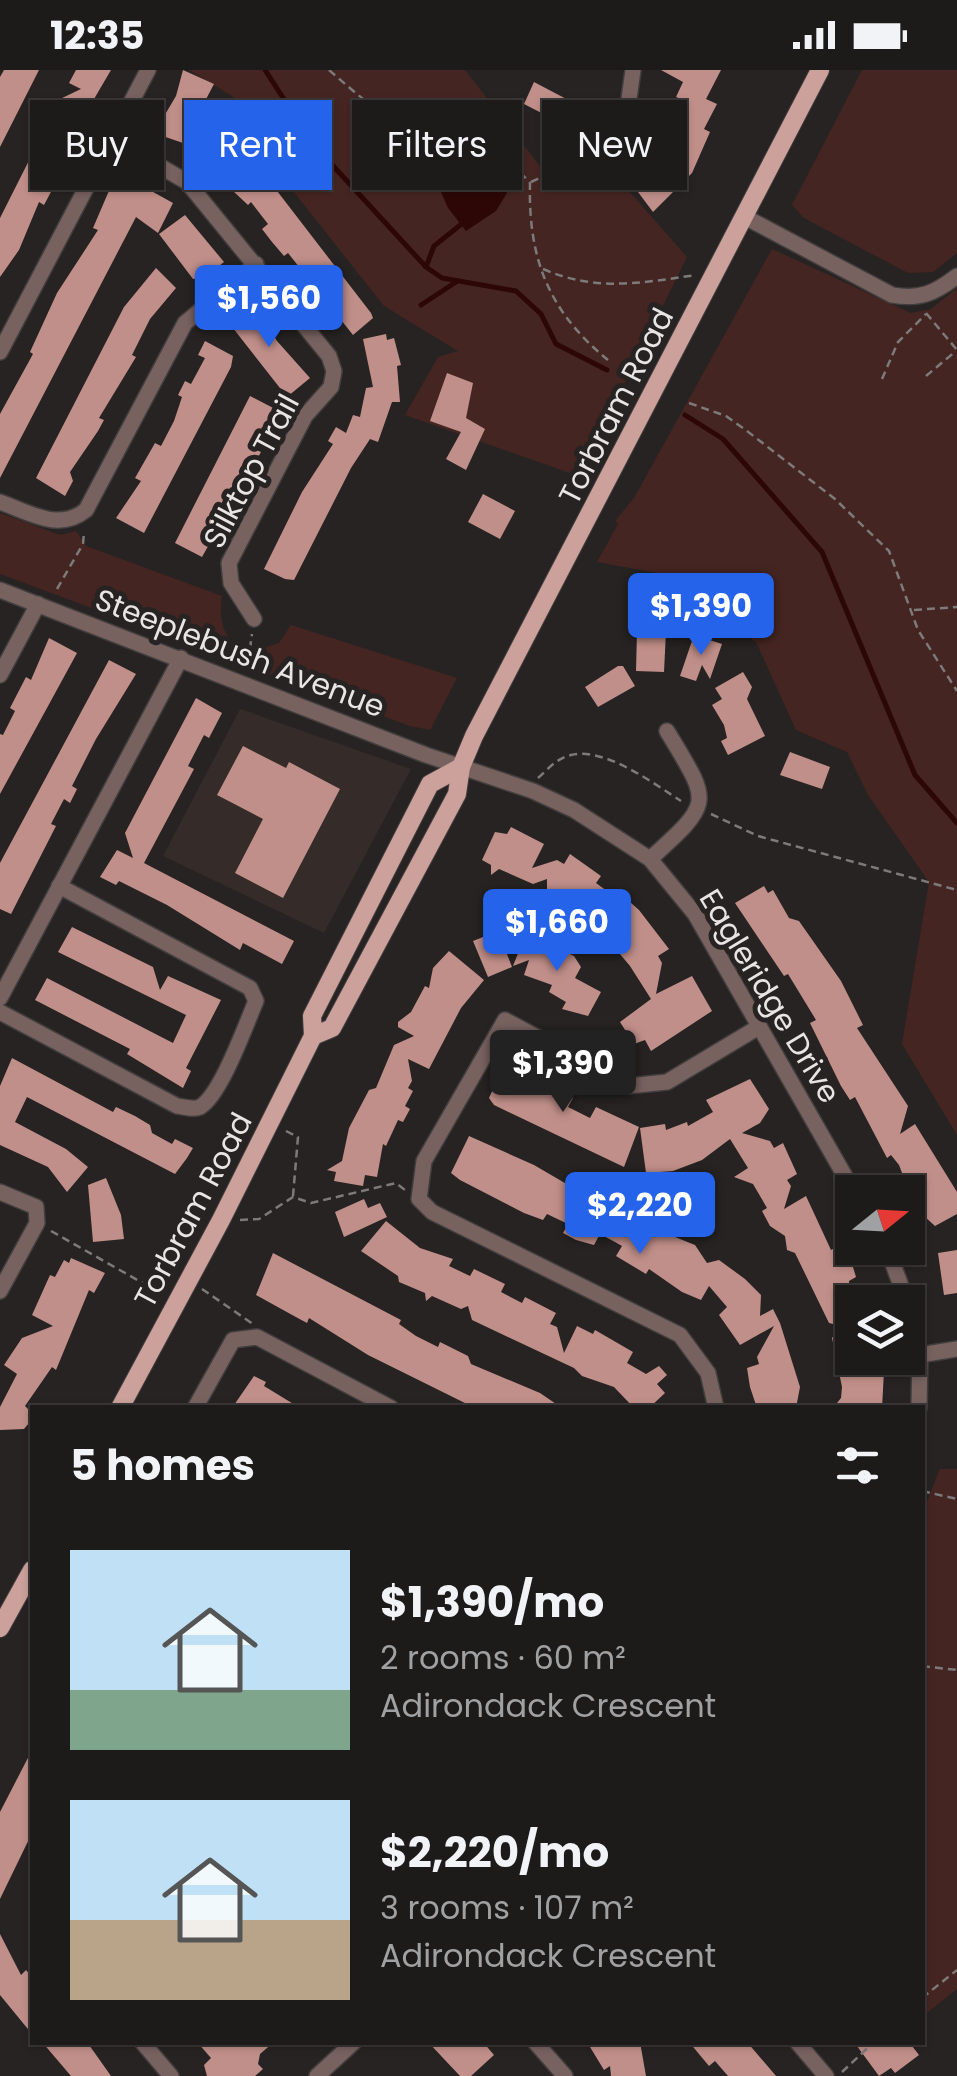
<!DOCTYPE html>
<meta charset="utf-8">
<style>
:root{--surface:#1d1a1a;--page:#252323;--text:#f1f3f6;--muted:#a0a1a2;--line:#3b3839;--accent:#2563eb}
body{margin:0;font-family:Poppins,sans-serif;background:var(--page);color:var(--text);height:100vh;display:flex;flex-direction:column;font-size:38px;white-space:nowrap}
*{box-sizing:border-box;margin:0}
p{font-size:32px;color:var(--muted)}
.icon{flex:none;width:55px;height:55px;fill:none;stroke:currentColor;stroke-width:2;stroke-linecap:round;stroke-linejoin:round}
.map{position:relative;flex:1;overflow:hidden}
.sheet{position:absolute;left:30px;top:1335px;width:895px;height:640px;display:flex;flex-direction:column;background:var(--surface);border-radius:0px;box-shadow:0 2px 8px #0004,0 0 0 2px var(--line)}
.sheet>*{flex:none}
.banner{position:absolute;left:30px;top:30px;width:898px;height:90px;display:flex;gap:20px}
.needle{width:65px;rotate:72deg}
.tools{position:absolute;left:835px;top:1105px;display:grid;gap:20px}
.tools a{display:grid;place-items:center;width:90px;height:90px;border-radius:0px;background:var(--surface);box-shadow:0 2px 8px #0004,0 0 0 2px var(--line);font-size:50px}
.price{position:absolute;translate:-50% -85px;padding:0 22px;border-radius:10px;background:var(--accent);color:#fff;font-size:32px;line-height:65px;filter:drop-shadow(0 2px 5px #0008)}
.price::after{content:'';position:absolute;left:50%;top:60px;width:30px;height:22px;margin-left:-15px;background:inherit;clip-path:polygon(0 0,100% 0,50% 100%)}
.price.on{background:#222;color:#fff}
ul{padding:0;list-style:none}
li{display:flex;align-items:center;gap:30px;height:250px;padding:0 40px}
li span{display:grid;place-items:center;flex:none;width:280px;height:200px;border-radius:0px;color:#555}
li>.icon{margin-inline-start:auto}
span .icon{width:120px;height:120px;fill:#fffc;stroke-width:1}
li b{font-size:42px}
h2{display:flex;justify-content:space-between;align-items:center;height:120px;padding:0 40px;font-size:42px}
.tag{padding:0 35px;border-radius:0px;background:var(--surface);box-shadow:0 2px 8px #0004,0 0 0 2px var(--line);font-size:35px;line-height:90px}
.tag.on{background:var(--accent);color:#fff}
.status{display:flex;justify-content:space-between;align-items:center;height:70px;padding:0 50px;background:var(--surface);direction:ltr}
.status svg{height:28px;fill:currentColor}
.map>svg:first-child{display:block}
.built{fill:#352b29}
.green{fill:#452521}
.water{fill:#2c0706}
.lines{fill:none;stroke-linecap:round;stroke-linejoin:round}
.stream{stroke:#2c0706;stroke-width:5}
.building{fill:#c18f89}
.minor-casing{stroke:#423e3e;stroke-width:18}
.major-casing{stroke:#423e3e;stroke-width:20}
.path{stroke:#7d7a7a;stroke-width:2.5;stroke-dasharray:8 5;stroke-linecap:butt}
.minor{stroke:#786260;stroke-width:15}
.major{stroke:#cca19b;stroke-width:18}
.labels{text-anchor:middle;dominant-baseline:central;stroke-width:10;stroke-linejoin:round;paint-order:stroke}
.street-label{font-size:30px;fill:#e8e5e5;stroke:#272323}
</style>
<div class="status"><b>12:35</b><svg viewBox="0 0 49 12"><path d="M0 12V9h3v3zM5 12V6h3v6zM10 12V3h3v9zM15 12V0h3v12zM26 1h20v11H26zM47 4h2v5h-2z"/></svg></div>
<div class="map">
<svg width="957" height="2006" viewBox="0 0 957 2006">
<rect width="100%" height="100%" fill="#272323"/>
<path class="built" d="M240 639 411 699 324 863 163 786Z"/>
<g class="green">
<path d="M189 0H465L540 96 595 70 599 87 687 187 609 345 573 404 405 345 438 287 458 281 384 236 290 117 232 26Z"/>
<path d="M862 0H957V183L933 202 908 203 804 148 792 135Z"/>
<path d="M772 179 911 243 931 239 957 218V1065L902 974 929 812 868 725 847 682 796 660 757 574 705 520 690 509 597 492 618 454 615 451 634 428Z"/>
<path d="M0 443 60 465 76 461 86 476 222 526C215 570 240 588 279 573L291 555 457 608 430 660 410 656 0 504Z"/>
<path d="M940 1399H957V1919L923 1946 922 1444Z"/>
</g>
<path class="water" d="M464 101 503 111 507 123 496 141 466 161 448 138 438 115Z"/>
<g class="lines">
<g class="stream">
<path d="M265 0 313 74 426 197 442 208 516 221 541 244 556 274 607 300"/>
<path d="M426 197 434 176 464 152"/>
<path d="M421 235 456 212"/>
<path d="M685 345 723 369 822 482 915 705 957 753"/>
</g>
</g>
<g class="building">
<path d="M4 0H39L0 77V7Z"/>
<path d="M76 0H111L87 41 91 43 74 76 70 74 56 100 61 103 44 135 39 132 19 180 0 207V148L60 29 81 19 69 13Z"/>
<path d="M183 0 214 14 183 73 154 63 176 26Z"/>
<path d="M661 0H721L706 29 717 34 704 59 710 62 692 103 653 142 632 114 662 91 659 86 673 75 666 71 680 44 675 42 681 29 676 27 683 12Z"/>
<path d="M534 12 574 33 563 54 524 34Z"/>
<path d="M224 52 371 243 373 248 353 265 288 183 284 186 272 172 262 159 268 154 251 132 248 135 233 121 198 74Z"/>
<path d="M117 102 173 133 158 163 136 147 0 408V344L33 284 30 282 57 223 98 160 93 158Z"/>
<path d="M185 145 224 192 204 208 193 209 159 164Z"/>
<path d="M156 198 176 218 150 249 132 285 136 287 99 348 104 350 98 361 70 402 73 411 65 426 36 408 124 237Z"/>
<path d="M254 232 277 271 310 308 287 327 229 253Z"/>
<path d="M386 264 387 270 394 268 401 295 397 296 400 332H392L378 372 370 369 351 398 294 510 285 509 264 499 302 422 333 374 328 371 336 357 346 363 353 345 360 347 366 318 373 317 363 269Z"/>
<path d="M205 271 233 286 231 297 144 463 116 448 141 411 135 408 155 373 161 376 174 351 182 327 178 325 185 311 191 314 205 288 198 285Z"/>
<path d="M447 303 473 313 466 348 485 359 466 400 446 389 461 362 430 351Z"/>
<path d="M250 326 281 342 274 355H267L254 379 261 382 202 487 175 473Z"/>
<path d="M483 424 515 441 500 469 468 452Z"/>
<path d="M637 561H666L664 602 636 601Z"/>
<path d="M694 565 722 574 710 609 702 595 696 611 680 606Z"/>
<path d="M49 568 77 583 0 724V664L3 665 15 641 10 638 26 607 31 610Z"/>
<path d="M109 590 136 604 96 669 72 716 77 719 70 733 64 729 51 754 56 756 11 844 0 839V793Z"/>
<path d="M618 596H623L635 616 598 637 585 617Z"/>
<path d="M743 602 752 617 747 629 765 666 728 685 721 671 727 668 724 655 712 635 722 629 715 618Z"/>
<path d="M196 628 222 643 209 668 204 665 188 696 194 699 144 793 294 871 282 894 243 873 240 880 167 835 119 811 116 815 100 807 117 780 133 788 125 763Z"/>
<path d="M243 676 286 698 289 692 340 719 283 828 235 803 263 749 217 725Z"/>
<path d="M790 682 830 697 822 719 780 705Z"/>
<path d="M511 757 544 774 532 798 557 790 564 794 570 784 601 806 596 813 618 829 622 825 639 840 669 879 658 886 662 893 656 924 692 906 712 941 651 981 645 970 634 974 620 952 651 929 630 896 604 865 591 862 592 854 578 840 564 832 565 819 547 825V809L533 814 499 799 491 805V795L482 790 495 762 507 764Z"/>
<path d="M764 816 768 823 773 820 789 848 799 851 841 911 863 955 857 958 908 1036 900 1064 915 1054 957 1122V1144L935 1156 925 1147 920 1150 899 1095 891 1085 887 1088 855 1027 850 1030 841 1016 810 953 816 950 788 904 784 906 735 833Z"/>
<path d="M72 857 153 897 160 920 168 906 221 930 186 998 191 1001 183 1018 127 984 130 979 35 930 47 908 173 973 186 945 58 882Z"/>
<path d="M498 861 512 897 488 907 473 871Z"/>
<path d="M526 863 574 886 581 897 575 908 601 922 588 946 562 939 566 932 549 922 552 915 524 905 529 890 513 896Z"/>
<path d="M449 881 484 910 461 938 429 999 408 989 412 1011 408 1018 413 1021 405 1036 410 1039 403 1052 398 1050 386 1076 383 1074 377 1107 365 1105 363 1116 334 1111 336 1102 327 1100 342 1091 349 1058 369 1020 376 1018 394 975 414 966 398 957V952L411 942 425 916 429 918 433 898Z"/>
<path d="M12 988 113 1042 116 1037 135 1046 150 1055 152 1063 172 1074 175 1069 193 1078 187 1088 175 1104 27 1027 15 1052 66 1079 88 1097 67 1122 48 1097 0 1075V1016Z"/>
<path d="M511 994 573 1028 568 1037 590 1048 596 1037 639 1057 624 1097 494 1035 489 1028 503 997Z"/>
<path d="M750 1009 769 1039 760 1053 742 1063 770 1071 774 1078 783 1073 797 1104 787 1110 791 1116 784 1139 806 1126 831 1180 842 1174 850 1187 856 1207 849 1211 852 1292 873 1291 874 1301H884L882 1338H833L841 1328 842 1317 832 1268 841 1256 829 1253 795 1183 787 1180 785 1166 770 1156 762 1141 767 1138 753 1114 734 1107 748 1098 730 1069 702 1090 673 1101 646 1103 640 1058 665 1054 666 1060 687 1052 688 1056 713 1042 706 1030Z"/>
<path d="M469 1066 534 1095 606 1137 642 1150 646 1162 655 1159 695 1175 707 1193 719 1190 745 1209 761 1225 760 1246 773 1239 780 1253 800 1317 796 1338H757L750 1317 747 1298 759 1294 757 1287 774 1256 740 1275 719 1245 727 1237 709 1216 701 1230 682 1222 649 1199 646 1204 616 1186 622 1176 615 1172 600 1164 594 1175 576 1170 563 1163 568 1154 547 1144 543 1150 524 1143 460 1110 451 1103Z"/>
<path d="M106 1108 121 1145 124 1169 93 1172 88 1115Z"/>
<path d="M364 1129 368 1138 380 1133 387 1147 344 1167 335 1142Z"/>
<path d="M386 1151 420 1178 453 1189 449 1196 470 1206 474 1199 505 1214 501 1222 522 1233 525 1227 556 1243 550 1254 557 1257 564 1283 577 1256 593 1264 595 1260 633 1282 627 1293 646 1304 659 1296 667 1305 657 1314 665 1323 649 1338H634L614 1317 582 1306 574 1298 472 1250 468 1236 461 1239 432 1226 426 1231 425 1223 399 1212 398 1206 361 1181Z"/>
<path d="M957 1180V1223L944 1225 938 1183Z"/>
<path d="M273 1183 401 1250 399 1254 416 1266 438 1277 440 1272 468 1286 471 1294 540 1323 562 1338H475L368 1285 309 1248 307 1253 294 1246 256 1225Z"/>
<path d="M71 1188 105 1203 94 1223 89 1220 56 1300 52 1297 25 1336 29 1340V1353L24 1359 0 1360V1337L17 1304 4 1295 22 1268 53 1256 32 1245 50 1205 55 1207 64 1190 69 1193Z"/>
<path d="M254 1306 266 1312 264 1316 300 1338H232Z"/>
<path d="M32 1680V1763L0 1829V1742Z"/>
<path d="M0 1864 21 1905 26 1900 32 1907V1964L0 1925Z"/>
<path d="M42 1972H87L111 2006H71Z"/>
<path d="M197 1972H274L260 1984 258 1994 263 1999 255 2006H207L204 1995 211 1988Z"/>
<path d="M428 1972H483L494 1985 471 2006H460Z"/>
<path d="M587 1972H640L646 2006H611L610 1996 604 2000Z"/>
<path d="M689 1972H747L776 2006H728L715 1991 709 1996Z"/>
<path d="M854 1972H909L919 1985 895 2003 891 1998 879 2006Z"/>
</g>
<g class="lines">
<defs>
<g id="minor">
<circle cx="627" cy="54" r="18"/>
<path d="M628 36 633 0"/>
<path d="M115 70 187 112 329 286 334 301 331 317 305 346 229 493 231 513 254 549"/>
<path d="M745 147 892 225C920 230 935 223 957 206"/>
<path d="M0 282 148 0"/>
<path d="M0 432C30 443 59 462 86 440L185 253 256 194"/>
<path d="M0 520 426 685 533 721 574 740 650 789 695 844 854 1122"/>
<path d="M0 605 38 534"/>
<path d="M650 789C714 731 711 734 667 661"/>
<path d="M0 928 181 588"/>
<path d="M0 942 177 1036C185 1037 194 1040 200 1037 221 1025 246 954 256 931L250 918 59 816"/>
<path d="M0 1122 36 1137 37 1153 0 1221"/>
<path d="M887 1178 907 1232"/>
<path d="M908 1233 920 1285 919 1338"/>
<path d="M920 1285 957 1279"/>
<path d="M195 1338 233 1270 257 1267 391 1338"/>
<path d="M716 1338 708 1303 680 1265 432 1142 419 1129 424 1091 505 950 628 1016 667 1012 757 958"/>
<path d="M142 1972 171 2006"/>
<path d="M535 1972 565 2006"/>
<path d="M797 1972 826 2006"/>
<path d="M317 2006 354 1972"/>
</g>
<g id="major">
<path d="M313 966 332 958 457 724 461 697 474 666 820 0"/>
<path d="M120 1338 221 1150 313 966 312 946 430 714 461 697"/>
<path d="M0 1558 32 1500"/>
</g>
</defs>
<use href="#minor" class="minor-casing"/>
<use href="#major" class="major-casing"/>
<g class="path">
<path d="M329 0C360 27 387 51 425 67 471 87 491 68 530 113 528 189 549 242 608 290"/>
<path d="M531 112 561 98 598 72"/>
<path d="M543 199C596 222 641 213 696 205"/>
<path d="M926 243 957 280"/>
<path d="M926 306 956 281"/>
<path d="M882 309 898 272 926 244"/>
<path d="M689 333 726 346 747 361 835 429 889 481 918 560 957 621"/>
<path d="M57 519 83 474 84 462"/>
<path d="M914 540 957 537"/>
<path d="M248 592 252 564"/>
<path d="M538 708C548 699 557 688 571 685 605 677 653 713 681 731"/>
<path d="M711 744 758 766 957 820"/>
<path d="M286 1061 298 1067 293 1126"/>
<path d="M240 1150 259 1149 293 1127 311 1133 396 1113 405 1120"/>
<path d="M51 1161 162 1224"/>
<path d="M202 1219 253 1254"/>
<path d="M922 1421 957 1429"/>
<path d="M922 1596 957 1600"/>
<path d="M922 1928 957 1900"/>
<path d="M842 2002 874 1972"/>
</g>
<use href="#minor" class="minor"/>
<use href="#major" class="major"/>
</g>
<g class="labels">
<g class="street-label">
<text transform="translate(616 336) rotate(-63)">Torbram Road</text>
<text transform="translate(251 401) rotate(-62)">Silktop Trail</text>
<text transform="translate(240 583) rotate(21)">Steeplebush Avenue</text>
<text transform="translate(770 926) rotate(59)">Eagleridge Drive</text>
<text transform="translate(193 1140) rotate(-62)">Torbram Road</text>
</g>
</g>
</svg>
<div class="tools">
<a><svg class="needle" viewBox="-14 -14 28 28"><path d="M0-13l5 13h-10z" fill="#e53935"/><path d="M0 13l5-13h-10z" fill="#a0a1a2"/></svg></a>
<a><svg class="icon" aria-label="layers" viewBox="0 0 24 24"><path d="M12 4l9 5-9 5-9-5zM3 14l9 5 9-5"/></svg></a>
</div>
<b class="price" style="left:269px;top:280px">$1,560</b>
<b class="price" style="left:701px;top:588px">$1,390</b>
<b class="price" style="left:557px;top:904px">$1,660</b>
<b class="price on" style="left:563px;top:1045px">$1,390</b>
<b class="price" style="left:640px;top:1187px">$2,220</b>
<div class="banner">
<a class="tag">Buy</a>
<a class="tag on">Rent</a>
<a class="tag">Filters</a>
<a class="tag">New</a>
</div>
<section class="sheet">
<h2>5 homes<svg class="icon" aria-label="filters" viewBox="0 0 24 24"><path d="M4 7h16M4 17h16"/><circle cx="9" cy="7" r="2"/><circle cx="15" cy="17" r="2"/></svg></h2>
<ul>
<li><span style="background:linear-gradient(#bfe0f5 70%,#7fa58c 0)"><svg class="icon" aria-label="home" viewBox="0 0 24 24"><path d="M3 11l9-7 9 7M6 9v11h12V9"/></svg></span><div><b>$1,390/mo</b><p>2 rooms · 60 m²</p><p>Adirondack Crescent</p></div></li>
<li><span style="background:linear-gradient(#bfe0f5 60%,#b9a48a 0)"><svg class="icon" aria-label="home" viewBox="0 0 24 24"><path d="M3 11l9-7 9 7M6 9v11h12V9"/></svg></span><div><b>$2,220/mo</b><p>3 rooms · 107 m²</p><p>Adirondack Crescent</p></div></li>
</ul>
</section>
</div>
